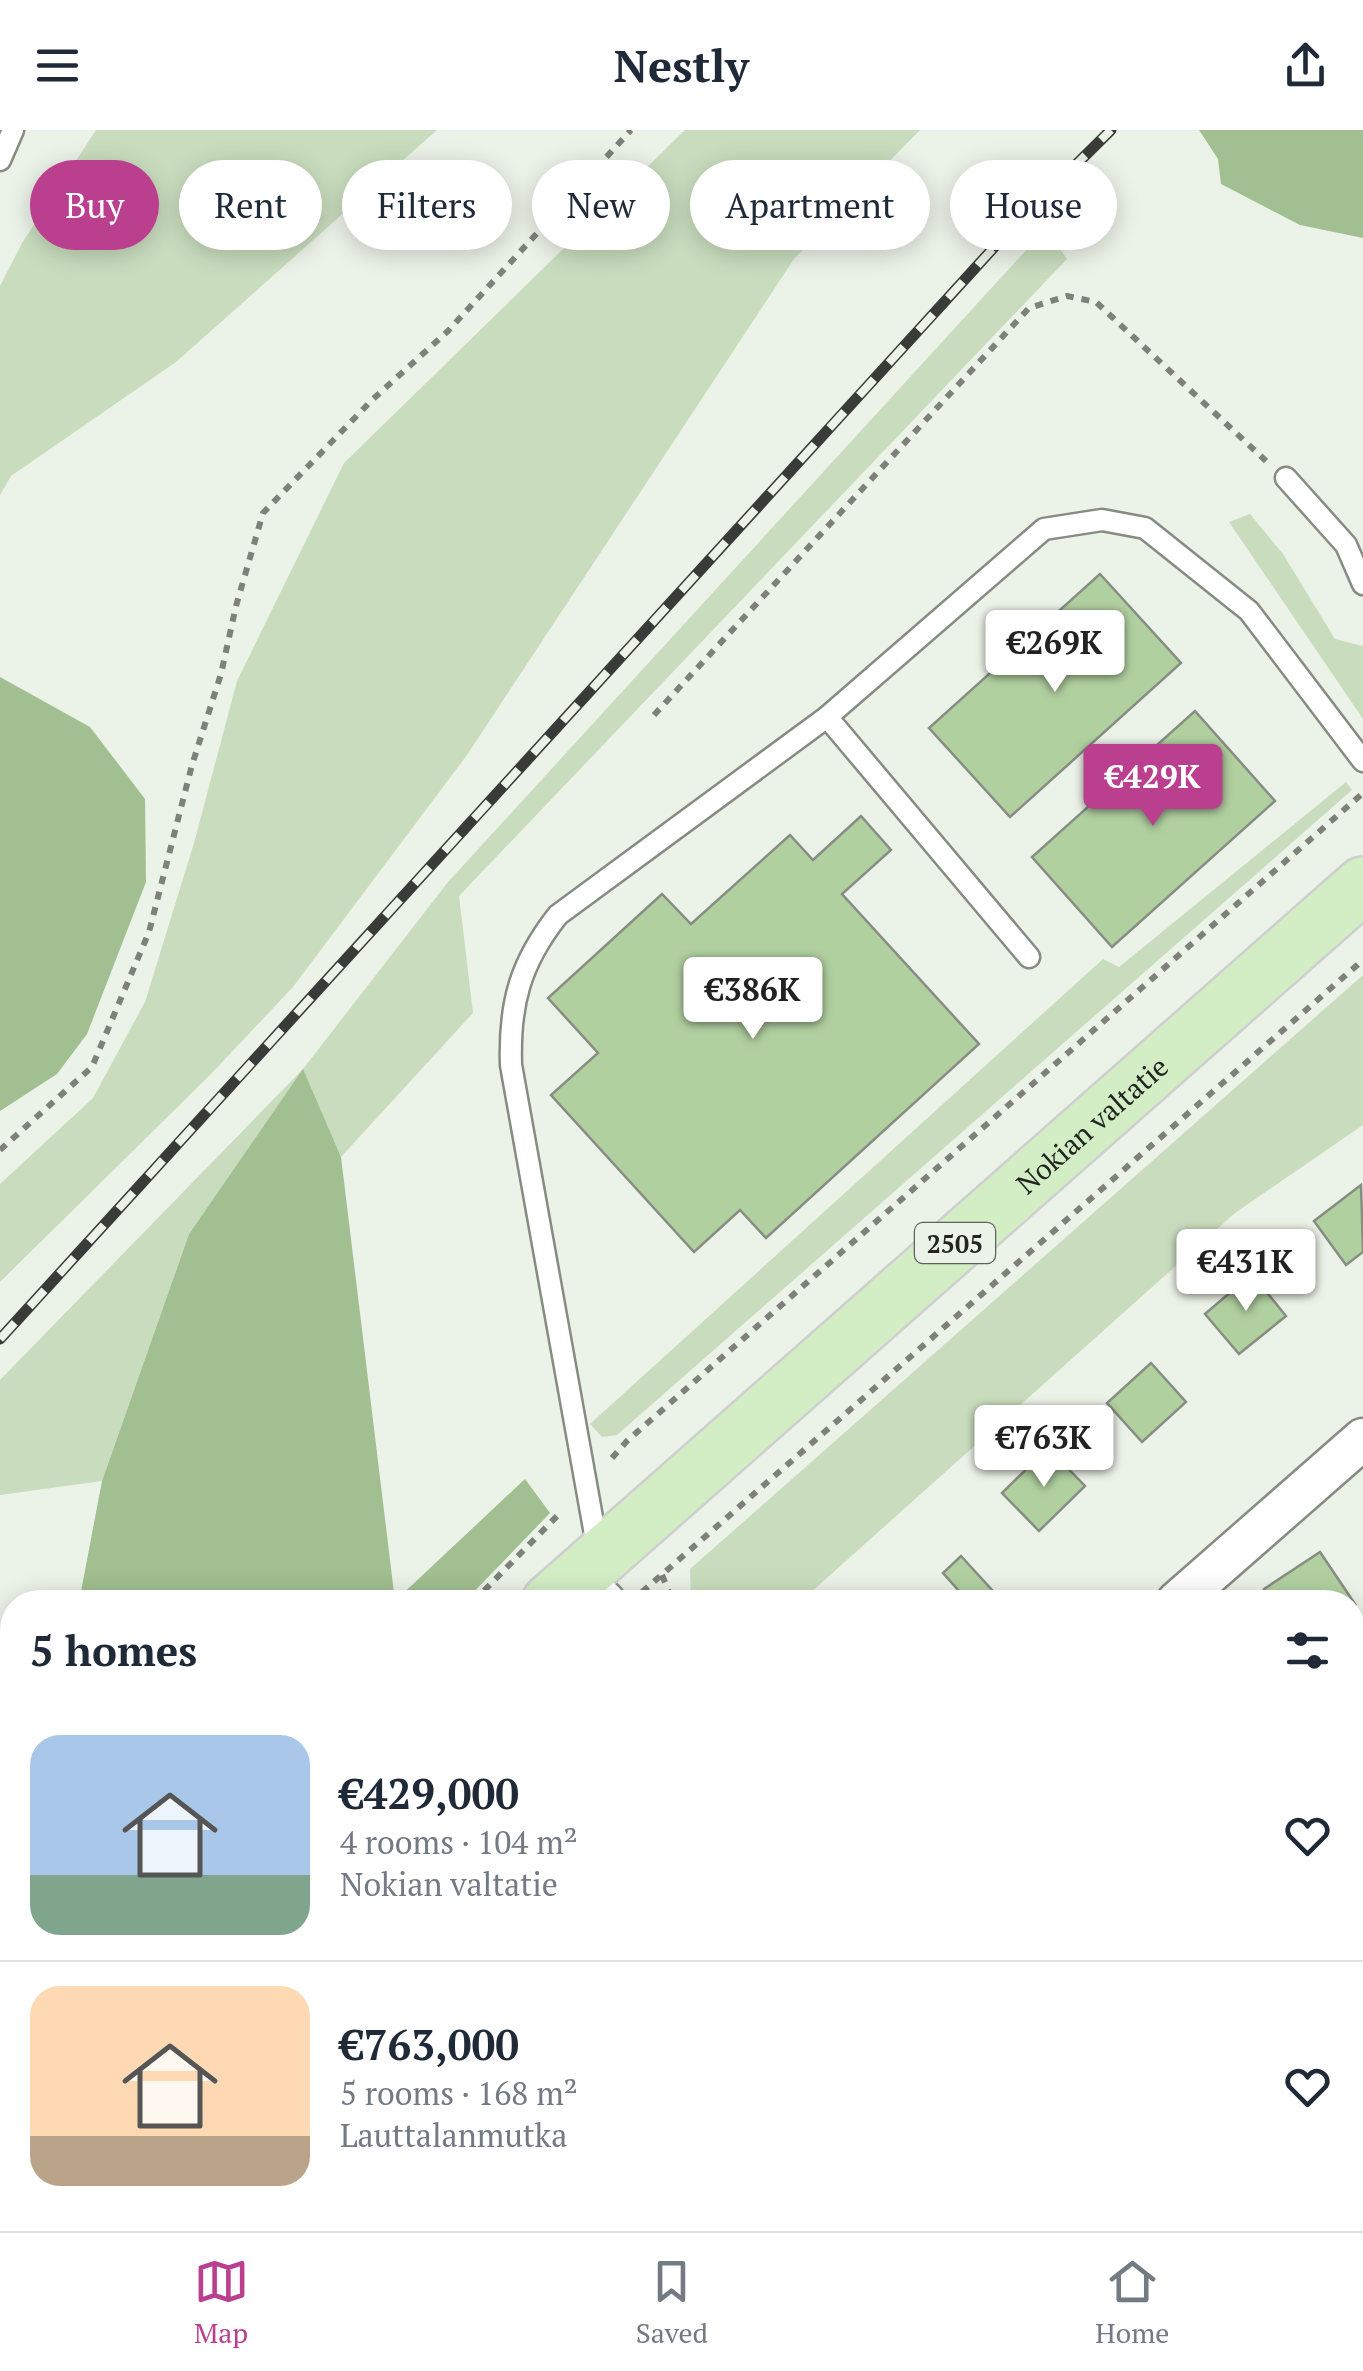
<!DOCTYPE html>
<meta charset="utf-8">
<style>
:root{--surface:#fff;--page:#f6f6f7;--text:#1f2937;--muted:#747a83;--line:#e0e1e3;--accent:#ba3f8f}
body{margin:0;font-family:"PT Serif",serif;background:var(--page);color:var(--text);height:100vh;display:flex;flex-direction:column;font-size:38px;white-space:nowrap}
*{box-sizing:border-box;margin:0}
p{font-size:32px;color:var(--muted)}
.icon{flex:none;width:55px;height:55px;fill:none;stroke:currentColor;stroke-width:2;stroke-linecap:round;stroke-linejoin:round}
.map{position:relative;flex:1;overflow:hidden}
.panel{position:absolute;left:0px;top:1460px;width:1365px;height:642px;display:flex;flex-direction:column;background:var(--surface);border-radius:40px 40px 0 0;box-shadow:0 5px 25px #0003}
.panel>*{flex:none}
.hud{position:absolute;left:30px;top:30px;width:1305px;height:90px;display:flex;gap:20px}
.price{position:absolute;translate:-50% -85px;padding:0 22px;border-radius:10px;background:#fff;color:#222;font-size:32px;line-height:65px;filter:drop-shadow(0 2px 5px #0008)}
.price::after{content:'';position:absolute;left:50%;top:60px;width:30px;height:22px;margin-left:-15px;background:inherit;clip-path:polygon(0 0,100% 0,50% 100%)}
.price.selected{background:var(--accent);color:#fff}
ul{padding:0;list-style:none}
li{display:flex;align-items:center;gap:30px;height:250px;padding:0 30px}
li+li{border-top:2px solid var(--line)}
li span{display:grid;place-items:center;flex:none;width:280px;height:200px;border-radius:30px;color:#555}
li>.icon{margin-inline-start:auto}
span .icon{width:120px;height:120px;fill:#fffc;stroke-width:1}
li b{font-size:42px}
h2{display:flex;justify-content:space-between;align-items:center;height:120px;padding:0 30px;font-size:42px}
.pill{padding:0 35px;border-radius:45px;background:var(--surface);box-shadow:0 5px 25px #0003;font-size:35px;line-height:90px}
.pill.selected{background:var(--accent);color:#fff}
header{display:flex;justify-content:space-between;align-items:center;height:130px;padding:0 30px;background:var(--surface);font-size:45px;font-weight:700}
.tabs{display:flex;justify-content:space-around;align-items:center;height:140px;border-top:2px solid var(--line);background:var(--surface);font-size:28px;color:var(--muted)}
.tabs a{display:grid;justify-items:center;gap:5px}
.tabs .selected{color:var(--accent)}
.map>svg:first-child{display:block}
.green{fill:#c9ddbe}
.forest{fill:#a1bf90}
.building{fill:#b1d0a0;stroke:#878d83;stroke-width:2.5}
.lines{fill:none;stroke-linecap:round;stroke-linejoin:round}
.service-casing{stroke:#868c82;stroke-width:25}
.minor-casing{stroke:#868c82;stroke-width:45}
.primary-casing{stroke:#cecfce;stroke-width:60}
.path{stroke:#7d817a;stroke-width:6;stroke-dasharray:8 8;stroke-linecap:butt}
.service{stroke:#fff;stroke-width:20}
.minor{stroke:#fff;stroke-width:40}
.primary{stroke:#d3edc5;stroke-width:55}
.rail-casing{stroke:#383b37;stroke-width:11}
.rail{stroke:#ebf2e7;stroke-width:8;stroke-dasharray:22;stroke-linecap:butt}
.labels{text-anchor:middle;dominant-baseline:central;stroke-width:8;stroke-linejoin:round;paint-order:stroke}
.shield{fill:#ebf2e7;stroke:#5e625c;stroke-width:2.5}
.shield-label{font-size:25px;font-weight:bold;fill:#212420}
.street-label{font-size:28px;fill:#212420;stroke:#ebf2e7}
</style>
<header><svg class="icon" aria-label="menu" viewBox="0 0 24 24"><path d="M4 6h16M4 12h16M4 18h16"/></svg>Nestly<svg class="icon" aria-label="share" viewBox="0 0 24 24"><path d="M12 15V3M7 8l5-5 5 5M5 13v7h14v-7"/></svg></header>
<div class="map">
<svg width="1363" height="2101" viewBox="0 0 1363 2101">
<rect width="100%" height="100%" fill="#ebf2e7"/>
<g class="green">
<path d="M96 0H437L176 232 11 346 0 365V156L22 113Z"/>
<path d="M685 0H920L794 129 467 625 293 857 211 944 0 1152V1054L93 968 145 872 194 713 237 551 344 333Z"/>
<path d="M1030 116H1058L1067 129 459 766 473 883 341 1027 303 940 189 1104 102 1351 0 1365V1250L303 939 448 752Z"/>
<path d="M1250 384 1283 424 1335 509 1363 516V589L1229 392Z"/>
<path d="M1346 652 1352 660 617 1305 602 1307 590 1294 1103 829 1119 837Z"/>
<path d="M1363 845V995L1235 1083 800 1472H691L690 1439Z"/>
<path d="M396 2090H579L586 2101H401Z"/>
</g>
<g class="forest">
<path d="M1199 0H1363V108L1300 95 1221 54 1218 29Z"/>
<path d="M0 547 90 597 145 669 146 752 87 904 57 944 0 981Z"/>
<path d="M303 939 341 1027 395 1471 525 1349 550 1383 464 1472H79L102 1351 189 1104Z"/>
<path d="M1363 1685V1926H1352V1691Z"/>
<path d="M12 2089 396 2090 401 2101H7Z"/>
<path d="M1087 2090H1244L1242 2101H1090Z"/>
</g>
<g class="building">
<path d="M1100 444 1181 533 1010 687 929 598Z"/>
<path d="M1195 581 1275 671 1112 817 1032 727Z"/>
<path d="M861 686 891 720 842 764 979 914 766 1108 740 1080 694 1122 551 965 598 923 548 868 662 764 691 794 790 705 813 730Z"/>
<path d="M1361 1055 1363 1122 1346 1135 1314 1091Z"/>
<path d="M1252 1144 1286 1186 1239 1224 1205 1184Z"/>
<path d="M1151 1233 1186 1272 1142 1312 1107 1273Z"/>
<path d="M1048 1318 1085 1356 1039 1401 1002 1363Z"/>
<path d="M1320 1422 1355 1474 1273 1472 1264 1459Z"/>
<path d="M961 1426 1003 1472H969L943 1443Z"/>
</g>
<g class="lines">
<defs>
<g id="service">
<path d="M0 30 13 0"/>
<path d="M1286 348 1346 415 1363 454"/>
<path d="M827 587 1044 399 1102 390 1145 398 1249 481 1363 631"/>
<path d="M598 1421 511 935C509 874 520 833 558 785L827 587 1029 827"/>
<path d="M0 1674 12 1670"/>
<path d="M1322 2101V2090"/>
</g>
<g id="minor">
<path d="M578 1448 605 1472"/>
<path d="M1177 1472 1363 1309"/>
<path d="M1352 1988 1363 1987"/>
<path d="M842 2101 879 2090"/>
</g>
<g id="primary">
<path id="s1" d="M550 1472 1363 755"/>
<path d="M0 1894 12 1888"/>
</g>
</defs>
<use href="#service" class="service-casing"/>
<use href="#minor" class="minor-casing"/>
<use href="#primary" class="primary-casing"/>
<g class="path">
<path d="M654 585 1029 178 1067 166 1096 172 1266 331"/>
<path d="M0 1020 92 937 149 802 192 635 221 544 236 476 263 383 372 270 448 201 631 0"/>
<path d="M612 1328 627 1311 1363 663"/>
<path d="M662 1445 673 1472"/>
<path d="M642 1462 1363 830"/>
<path d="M473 1472 562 1381"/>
<path d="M0 1830 12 1824"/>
<path d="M1352 1939H1363"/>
<path d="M0 1995 12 1994"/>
<path d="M1352 2076H1363"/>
<path d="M0 2088 12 2016"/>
</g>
<use href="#service" class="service"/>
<use href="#minor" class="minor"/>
<use href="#primary" class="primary"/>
<defs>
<path id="rail" d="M0 1209 1008 102 1111 0"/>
</defs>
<use href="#rail" class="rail-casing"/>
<use href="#rail" class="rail"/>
</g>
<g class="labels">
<rect class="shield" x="915" y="1093" width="80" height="40" rx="8"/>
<g class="shield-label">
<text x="955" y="1113">2505</text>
</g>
<g class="street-label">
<text stroke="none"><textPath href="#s1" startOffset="722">Nokian valtatie</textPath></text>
</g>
</g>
</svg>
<b class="price" style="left:1055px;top:565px">€269K</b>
<b class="price selected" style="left:1153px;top:699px">€429K</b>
<b class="price" style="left:753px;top:912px">€386K</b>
<b class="price" style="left:1246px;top:1184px">€431K</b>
<b class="price" style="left:1044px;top:1360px">€763K</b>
<div class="hud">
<a class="pill selected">Buy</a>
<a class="pill">Rent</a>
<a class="pill">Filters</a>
<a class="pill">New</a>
<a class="pill">Apartment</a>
<a class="pill">House</a>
</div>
<section class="panel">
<h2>5 homes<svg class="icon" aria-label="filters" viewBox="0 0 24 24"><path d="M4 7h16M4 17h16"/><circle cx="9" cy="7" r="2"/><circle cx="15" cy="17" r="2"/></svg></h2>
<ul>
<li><span style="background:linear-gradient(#a9c7e8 70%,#7fa58c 0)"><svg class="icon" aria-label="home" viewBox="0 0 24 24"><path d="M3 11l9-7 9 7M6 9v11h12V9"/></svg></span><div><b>€429,000</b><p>4 rooms · 104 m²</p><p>Nokian valtatie</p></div><svg class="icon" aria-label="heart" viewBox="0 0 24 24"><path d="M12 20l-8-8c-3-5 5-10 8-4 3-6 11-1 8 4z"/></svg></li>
<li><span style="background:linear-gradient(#ffd9b3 75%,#b9a48a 0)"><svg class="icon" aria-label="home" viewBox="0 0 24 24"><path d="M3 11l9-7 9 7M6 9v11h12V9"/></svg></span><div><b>€763,000</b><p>5 rooms · 168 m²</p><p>Lauttalanmutka</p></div><svg class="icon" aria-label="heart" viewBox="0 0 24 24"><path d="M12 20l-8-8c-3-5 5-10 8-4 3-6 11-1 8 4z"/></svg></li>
</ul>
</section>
</div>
<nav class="tabs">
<a class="selected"><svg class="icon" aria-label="map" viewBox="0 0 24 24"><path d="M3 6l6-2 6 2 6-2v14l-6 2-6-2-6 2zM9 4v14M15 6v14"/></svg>Map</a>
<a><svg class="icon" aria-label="saved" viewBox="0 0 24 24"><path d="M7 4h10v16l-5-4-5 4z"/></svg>Saved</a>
<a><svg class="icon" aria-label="home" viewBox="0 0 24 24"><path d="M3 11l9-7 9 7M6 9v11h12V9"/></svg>Home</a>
</nav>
